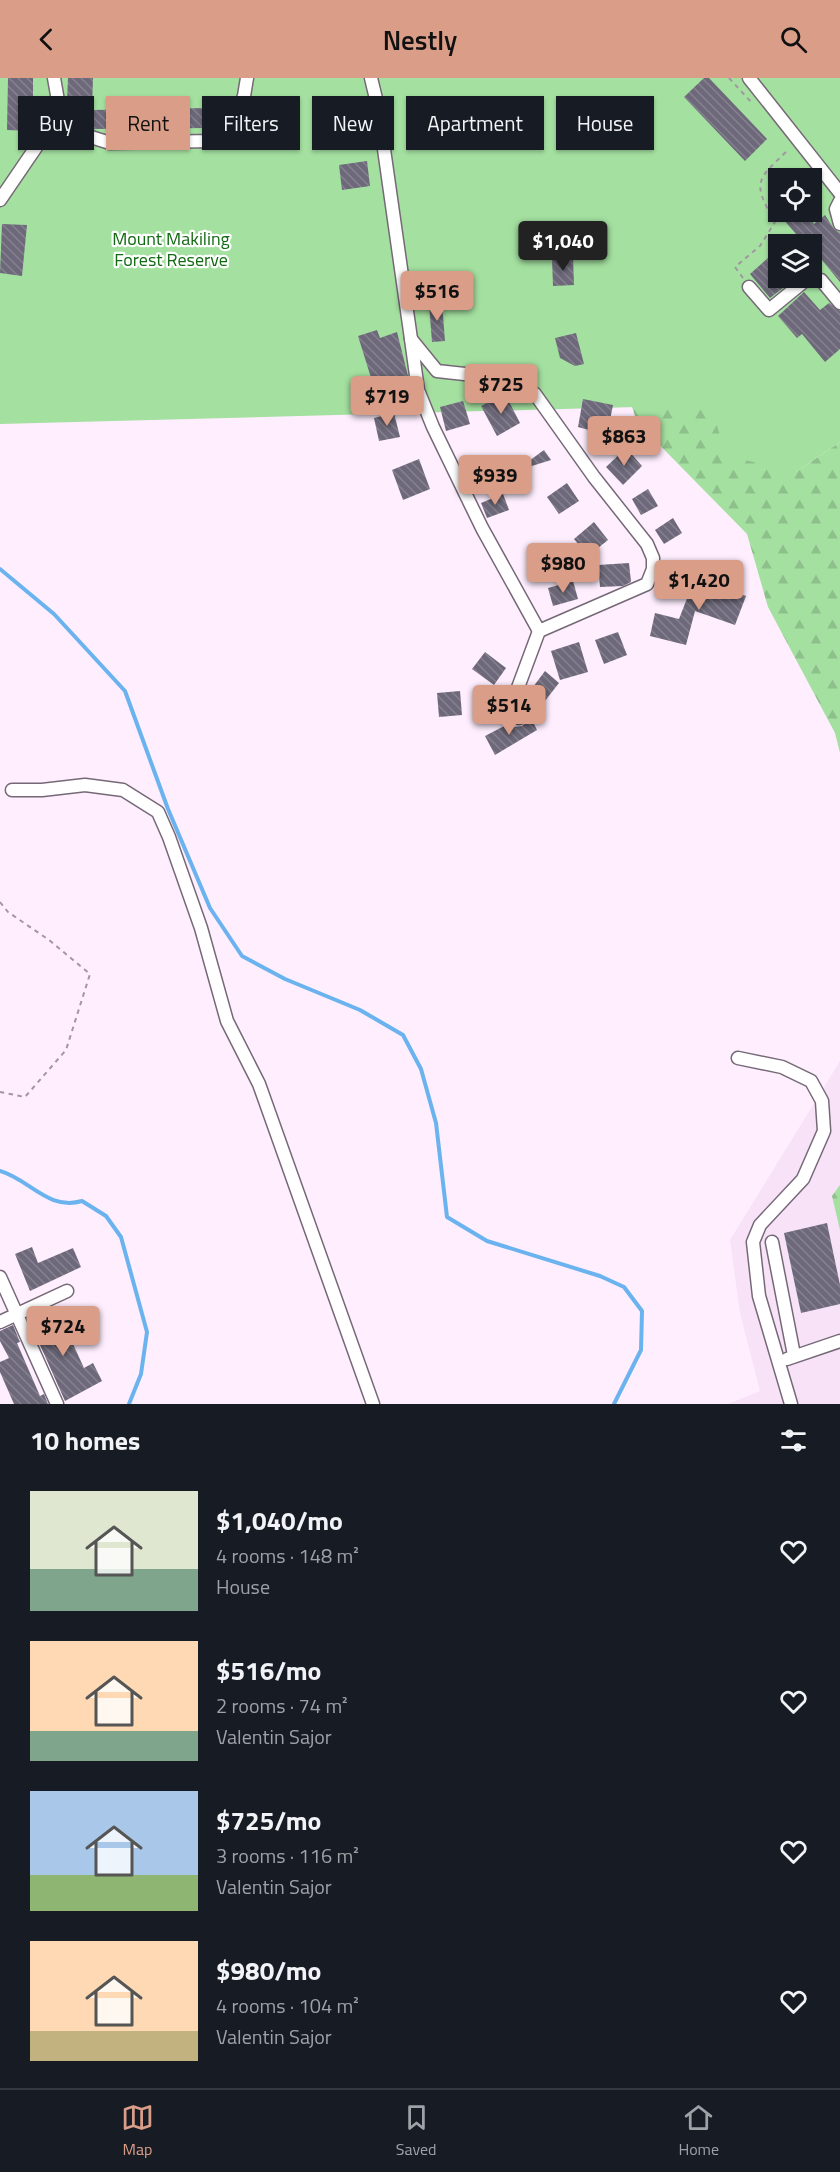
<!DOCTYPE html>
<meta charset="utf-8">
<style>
:root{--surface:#171b24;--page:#20242c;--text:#f1f3f6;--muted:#9ea1a6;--line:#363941;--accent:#d99d88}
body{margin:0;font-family:"Titillium Web",sans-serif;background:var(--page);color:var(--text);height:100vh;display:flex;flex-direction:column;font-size:22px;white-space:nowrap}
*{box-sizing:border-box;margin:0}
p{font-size:20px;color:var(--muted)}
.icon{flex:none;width:33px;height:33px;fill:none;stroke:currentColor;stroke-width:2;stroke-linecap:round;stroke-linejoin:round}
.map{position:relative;height:1326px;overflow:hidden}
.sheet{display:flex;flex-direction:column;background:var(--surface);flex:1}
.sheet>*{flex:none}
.hud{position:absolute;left:18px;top:18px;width:804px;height:54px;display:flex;gap:12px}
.buttons{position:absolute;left:768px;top:90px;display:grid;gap:12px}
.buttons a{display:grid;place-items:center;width:54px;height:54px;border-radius:0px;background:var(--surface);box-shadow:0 2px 4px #0004;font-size:30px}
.price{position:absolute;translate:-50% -51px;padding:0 14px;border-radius:6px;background:var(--accent);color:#111;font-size:20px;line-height:39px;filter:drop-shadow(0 2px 3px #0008)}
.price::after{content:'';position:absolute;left:50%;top:36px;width:18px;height:14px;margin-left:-9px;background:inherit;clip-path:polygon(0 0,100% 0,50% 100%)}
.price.on{background:#222;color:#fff}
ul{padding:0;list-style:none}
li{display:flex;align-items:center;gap:18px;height:150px;padding:0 30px}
li span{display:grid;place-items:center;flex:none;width:168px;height:120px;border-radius:0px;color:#555}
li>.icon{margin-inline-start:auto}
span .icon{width:72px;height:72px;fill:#fffc;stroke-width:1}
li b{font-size:26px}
h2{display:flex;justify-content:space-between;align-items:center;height:72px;padding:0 30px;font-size:26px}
.pill{padding:0 21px;border-radius:0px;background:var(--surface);box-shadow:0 2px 4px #0004;font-size:21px;line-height:54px}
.pill.on{background:var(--accent);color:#111}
header{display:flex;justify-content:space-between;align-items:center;height:78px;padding:0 30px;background:var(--accent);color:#111;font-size:27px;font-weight:600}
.tab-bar{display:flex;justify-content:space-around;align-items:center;height:84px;border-top:2px solid var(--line);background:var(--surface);font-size:16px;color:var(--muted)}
.tab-bar a{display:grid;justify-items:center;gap:3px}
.tab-bar .on{color:var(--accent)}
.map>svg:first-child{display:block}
.built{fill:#f7e2f8}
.forest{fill:url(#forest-firs)}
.green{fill:#a4e0a0;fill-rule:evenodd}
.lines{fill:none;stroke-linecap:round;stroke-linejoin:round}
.stream{stroke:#6bb3ef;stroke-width:4}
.building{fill:url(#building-back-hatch)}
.minor-casing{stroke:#766977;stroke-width:15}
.path{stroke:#a296a2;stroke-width:2;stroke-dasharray:4.5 4.5;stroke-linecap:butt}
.minor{stroke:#fff;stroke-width:12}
.labels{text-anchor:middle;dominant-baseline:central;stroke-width:4.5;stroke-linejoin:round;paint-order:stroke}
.park-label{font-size:18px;fill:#116a12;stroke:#fff}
</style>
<header><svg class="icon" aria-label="back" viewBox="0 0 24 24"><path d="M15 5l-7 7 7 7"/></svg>Nestly<svg class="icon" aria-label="search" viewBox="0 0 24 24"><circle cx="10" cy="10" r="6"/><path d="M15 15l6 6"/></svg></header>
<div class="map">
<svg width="840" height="1326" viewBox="0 0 840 1326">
<defs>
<pattern id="forest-firs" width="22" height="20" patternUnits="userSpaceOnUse" patternTransform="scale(1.5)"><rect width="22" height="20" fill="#a4e0a0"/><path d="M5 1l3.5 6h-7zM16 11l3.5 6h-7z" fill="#8dc08a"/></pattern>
<pattern id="building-back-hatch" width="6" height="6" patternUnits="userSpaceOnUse" patternTransform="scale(1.5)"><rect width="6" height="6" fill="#6d697a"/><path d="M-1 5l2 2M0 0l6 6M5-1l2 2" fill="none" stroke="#85818e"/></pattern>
</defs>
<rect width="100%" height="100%" fill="#feeefe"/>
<path class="built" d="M840 983V1326H728L760 1313 740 1235 730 1162Z"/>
<g class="forest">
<path d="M580 173 796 394 840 364V675L835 655 768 529 747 456 637 344Z"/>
<path d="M840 1107V1152L832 1118Z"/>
</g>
<path class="green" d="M0 0H840V364L796 394 727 378 710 327 0 346ZM778 100H812V134H778ZM778 166H812V200H778Z"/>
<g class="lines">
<g class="stream">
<path d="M0 491 54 536 125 613 168 731 210 830 242 878 285 901 360 932 403 957 421 991 436 1045 447 1139 487 1163 600 1198 624 1209 642 1233 641 1272 614 1326"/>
<path d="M0 1093C29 1101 48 1133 82 1123L106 1138 121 1159 147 1254 141 1296 129 1326"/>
</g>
</g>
<g class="building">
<path d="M8 0H33V53L7 52Z"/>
<path d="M68 0H93L92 32 207 30 208 50 94 51V46H79L67 23Z"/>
<path d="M704 0H709L767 61 745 83 684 19Z"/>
<path d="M367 83 370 108 342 112 339 87Z"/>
<path d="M777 134H804L814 146 825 137 834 151 840 155V204L821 181 812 189V166H784L796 156Z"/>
<path d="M2 146 27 147 22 198 0 195Z"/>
<path d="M778 171V200L793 202 770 220 750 196Z"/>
<path d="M573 179 574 207 553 208 552 181Z"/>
<path d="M804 214 820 232 829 225 840 233V271L825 284 802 256 797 260 778 238Z"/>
<path d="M442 225 445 263 432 264 429 226Z"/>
<path d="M377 252 380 260 397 254 408 298 393 303 396 312 377 319 358 258Z"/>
<path d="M576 255 584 286 575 288 560 280 555 260Z"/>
<path d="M505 316 520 345 497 358 481 328Z"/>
<path d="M583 321 613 327 607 357 578 349Z"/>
<path d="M463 323 470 346 446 353 440 329Z"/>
<path d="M394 335 400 359 379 363 374 340Z"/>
<path d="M626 370 642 388 623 407 606 389Z"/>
<path d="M544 372 551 382 519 392 518 391Z"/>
<path d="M419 381 430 411 403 422 392 392Z"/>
<path d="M478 387 480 392 494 388 497 399 471 407 466 390Z"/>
<path d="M567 405 579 423 559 436 547 419Z"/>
<path d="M648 411 658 428 641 437 632 421Z"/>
<path d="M503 416 509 432 487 440 481 425Z"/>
<path d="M673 440 682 455 664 466 655 452Z"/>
<path d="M594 444 608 462 588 478 574 461Z"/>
<path d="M629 485 631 504 623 508 600 509 598 487Z"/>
<path d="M695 500 746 518 735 547 695 533 686 567 650 558 655 535 679 541Z"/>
<path d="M573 503 578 521 553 528 548 510Z"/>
<path d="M618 554 627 577 604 586 595 562Z"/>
<path d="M579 564 588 594 560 602 551 573Z"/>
<path d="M485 574 506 590 494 607 472 591Z"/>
<path d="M545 593 559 605 541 628 527 617Z"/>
<path d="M460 613 462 637 439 639 437 615Z"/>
<path d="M531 640 537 652 495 677 485 658 512 644 514 649 522 648Z"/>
<path d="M827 1145 840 1207V1226L801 1235 784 1155Z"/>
<path d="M32 1169 38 1185 73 1170 81 1189 30 1213 15 1176Z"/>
<path d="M49 1230 61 1256 67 1253 84 1290 93 1285 102 1303 65 1323 28 1240Z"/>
<path d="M13 1247 20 1264 17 1265 40 1318 44 1316 48 1326H14L0 1294V1284L9 1280 0 1263V1253Z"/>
</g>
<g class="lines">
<defs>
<g id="minor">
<path d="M54 0 60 34 75 54 110 65 210 63 231 50 244 18 247 0"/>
<path d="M371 0 378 29 411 261"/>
<path d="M749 0 840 115"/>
<path d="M0 122 60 34"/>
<path d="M840 123 836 131 840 146"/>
<path d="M749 209 769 232 807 201 821 202 840 225"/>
<path d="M411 261 437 293 492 299 518 306 535 316 594 399 647 466 653 480V491L647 506 539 553 482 450 433 349 418 312Z"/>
<path d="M519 640 513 623 539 553"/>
<path d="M12 712H42L85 707 123 712 158 734 169 759 201 850 227 943 259 1006 373 1326"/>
<path d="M738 980 782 989 811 1003 822 1023 824 1053 803 1101 760 1147 753 1164 759 1218 791 1326"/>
<path d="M772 1164 794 1277"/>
<path d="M0 1199 57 1326"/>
<path d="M0 1244 67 1213"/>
<path d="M787 1281 840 1263"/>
</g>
</defs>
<use href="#minor" class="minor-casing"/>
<g class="path">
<path d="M729 0 752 25"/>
<path d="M743 200 735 189 760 168 775 144C751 103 757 102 789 71"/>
<path d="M0 824 8 834 49 862 90 896 66 972 25 1019 0 1014"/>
</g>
<use href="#minor" class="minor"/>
</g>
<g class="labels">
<g class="park-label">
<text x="171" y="160">Mount Makiling<tspan x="171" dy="21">Forest Reserve</tspan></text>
</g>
</g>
</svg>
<div class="buttons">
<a><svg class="icon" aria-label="locate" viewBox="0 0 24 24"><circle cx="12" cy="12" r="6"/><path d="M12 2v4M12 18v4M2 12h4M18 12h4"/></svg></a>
<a><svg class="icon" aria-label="layers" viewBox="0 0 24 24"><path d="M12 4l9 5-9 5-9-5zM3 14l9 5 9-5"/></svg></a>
</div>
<b class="price on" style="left:563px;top:194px">$1,040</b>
<b class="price" style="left:437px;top:244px">$516</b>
<b class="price" style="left:501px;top:337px">$725</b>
<b class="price" style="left:387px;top:349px">$719</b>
<b class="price" style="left:624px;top:389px">$863</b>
<b class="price" style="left:495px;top:428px">$939</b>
<b class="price" style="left:563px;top:516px">$980</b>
<b class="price" style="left:699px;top:533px">$1,420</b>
<b class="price" style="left:509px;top:658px">$514</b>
<b class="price" style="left:63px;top:1279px">$724</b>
<div class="hud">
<a class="pill">Buy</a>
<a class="pill on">Rent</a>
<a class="pill">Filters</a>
<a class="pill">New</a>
<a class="pill">Apartment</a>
<a class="pill">House</a>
</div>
</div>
<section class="sheet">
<h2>10 homes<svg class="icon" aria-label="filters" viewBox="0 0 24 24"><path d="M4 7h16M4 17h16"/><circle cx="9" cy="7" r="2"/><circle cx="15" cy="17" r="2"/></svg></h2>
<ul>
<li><span style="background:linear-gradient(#dfe7d0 65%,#7fa58c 0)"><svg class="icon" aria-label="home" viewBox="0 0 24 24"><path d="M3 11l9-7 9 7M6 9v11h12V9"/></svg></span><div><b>$1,040/mo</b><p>4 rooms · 148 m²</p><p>House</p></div><svg class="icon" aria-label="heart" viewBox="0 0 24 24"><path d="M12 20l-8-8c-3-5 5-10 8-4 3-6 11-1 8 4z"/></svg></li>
<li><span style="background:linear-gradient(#ffd9b3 75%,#7fa58c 0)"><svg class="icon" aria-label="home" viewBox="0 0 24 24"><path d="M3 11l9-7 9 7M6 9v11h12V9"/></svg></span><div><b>$516/mo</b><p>2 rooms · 74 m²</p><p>Valentin Sajor</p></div><svg class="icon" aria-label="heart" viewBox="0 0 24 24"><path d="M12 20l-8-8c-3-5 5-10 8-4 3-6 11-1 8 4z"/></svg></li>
<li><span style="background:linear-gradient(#a9c7e8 70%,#8fb573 0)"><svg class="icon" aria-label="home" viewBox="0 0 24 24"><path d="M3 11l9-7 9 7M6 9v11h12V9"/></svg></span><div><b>$725/mo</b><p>3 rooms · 116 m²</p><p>Valentin Sajor</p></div><svg class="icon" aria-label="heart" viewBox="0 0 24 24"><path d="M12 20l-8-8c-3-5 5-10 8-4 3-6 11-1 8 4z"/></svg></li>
<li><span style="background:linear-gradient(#ffd9b3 75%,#c2b280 0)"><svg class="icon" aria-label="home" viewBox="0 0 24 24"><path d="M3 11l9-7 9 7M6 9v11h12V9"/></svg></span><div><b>$980/mo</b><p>4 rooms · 104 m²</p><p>Valentin Sajor</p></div><svg class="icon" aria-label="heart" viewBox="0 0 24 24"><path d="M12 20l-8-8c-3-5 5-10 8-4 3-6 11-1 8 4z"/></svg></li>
</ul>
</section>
<nav class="tab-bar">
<a class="on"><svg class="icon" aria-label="map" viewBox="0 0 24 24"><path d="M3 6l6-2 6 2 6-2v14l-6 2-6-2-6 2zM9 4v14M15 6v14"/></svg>Map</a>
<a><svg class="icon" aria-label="saved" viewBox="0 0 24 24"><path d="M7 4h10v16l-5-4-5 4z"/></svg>Saved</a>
<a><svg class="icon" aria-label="home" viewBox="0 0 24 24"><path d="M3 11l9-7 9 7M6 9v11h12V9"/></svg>Home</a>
</nav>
